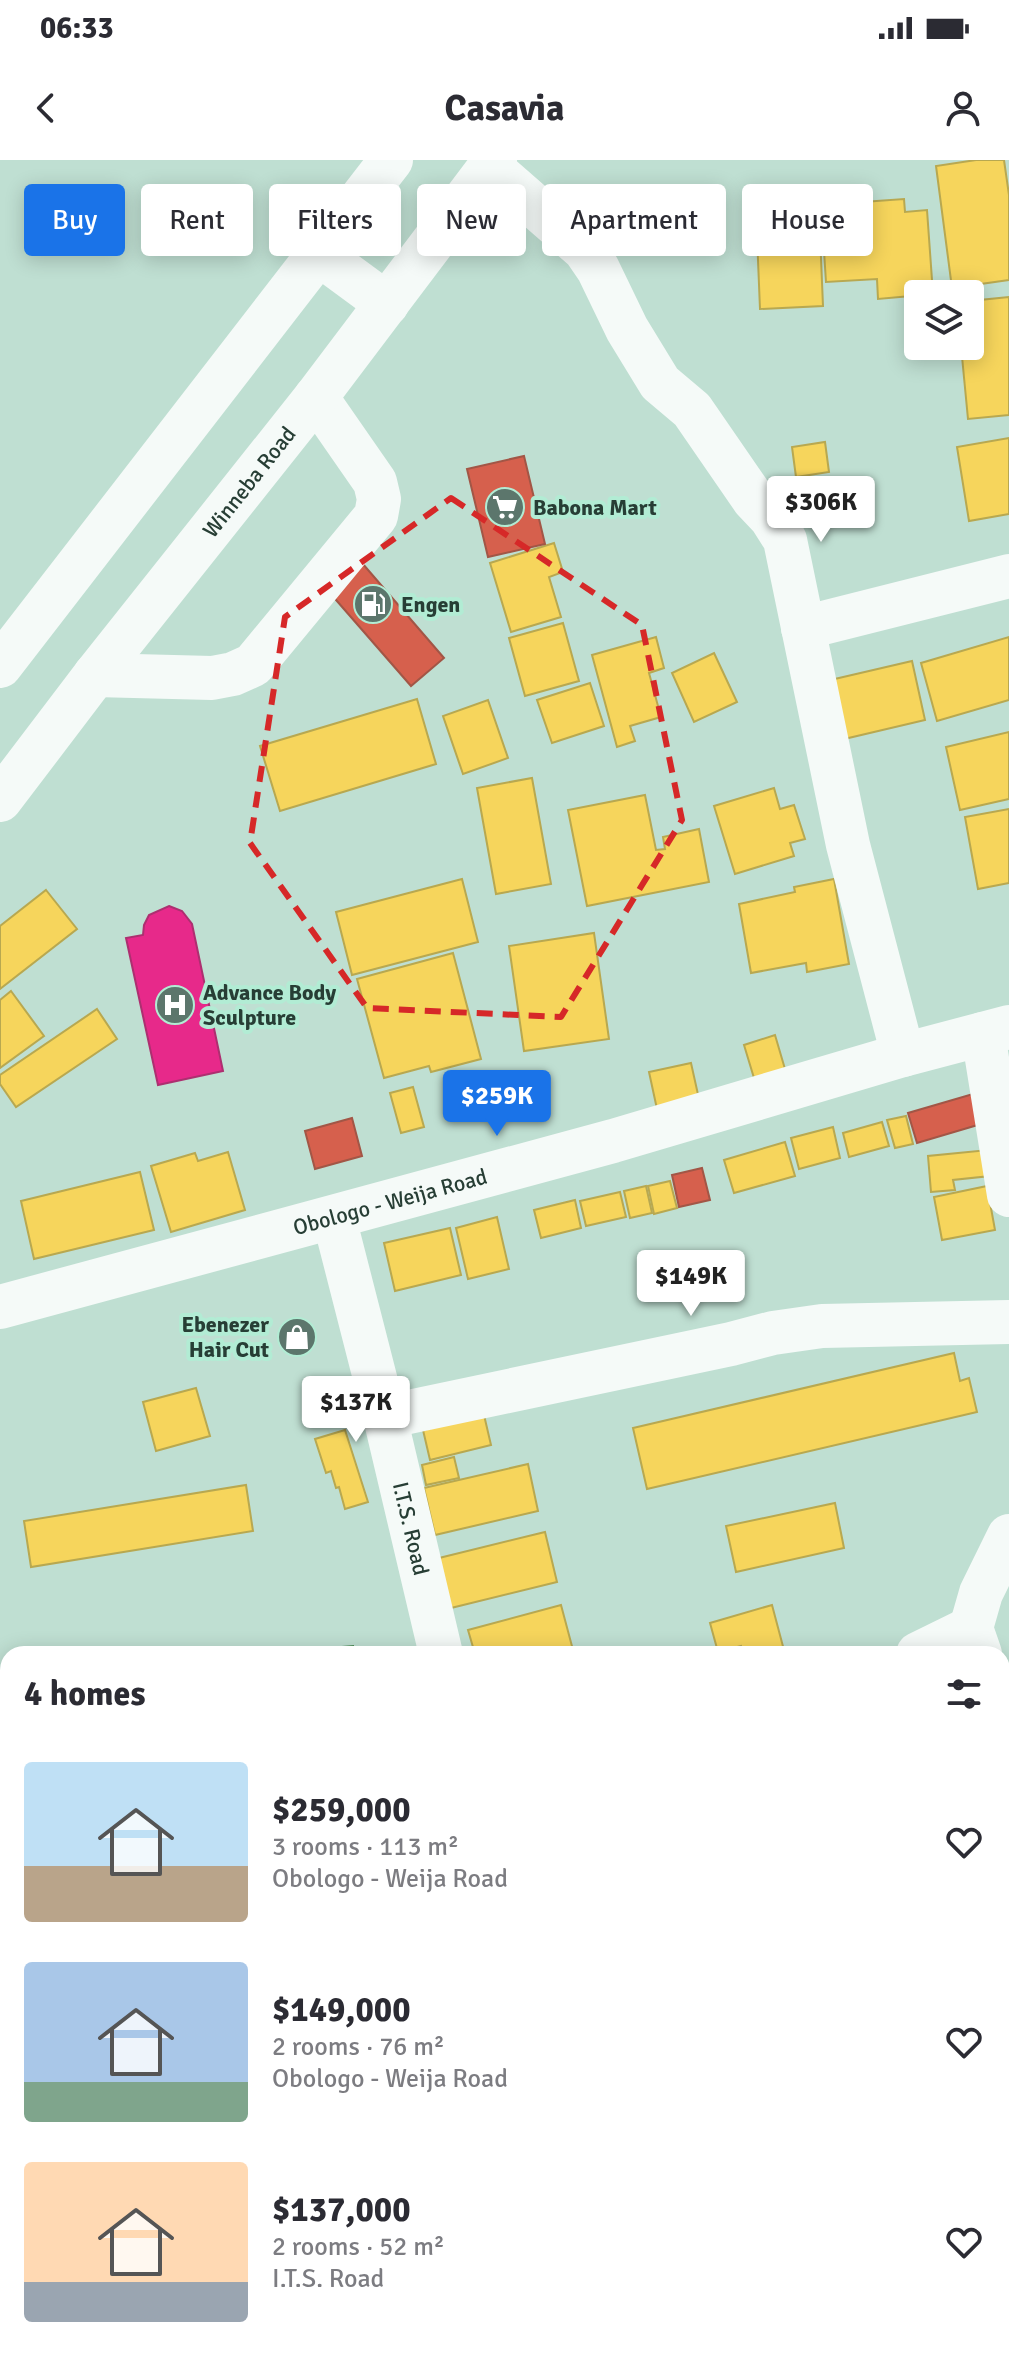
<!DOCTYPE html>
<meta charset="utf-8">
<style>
:root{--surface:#fff;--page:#f7f7f7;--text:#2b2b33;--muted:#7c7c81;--accent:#1a73e8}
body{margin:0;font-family:Signika,sans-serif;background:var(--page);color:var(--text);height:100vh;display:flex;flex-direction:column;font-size:30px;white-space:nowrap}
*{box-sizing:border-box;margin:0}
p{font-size:26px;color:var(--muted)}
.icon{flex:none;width:44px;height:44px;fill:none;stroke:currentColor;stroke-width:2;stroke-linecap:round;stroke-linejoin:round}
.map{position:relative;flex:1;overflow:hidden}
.sheet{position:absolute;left:0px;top:1486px;width:1010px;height:714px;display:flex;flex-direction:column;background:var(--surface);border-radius:24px 24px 0 0;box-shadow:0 4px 20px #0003}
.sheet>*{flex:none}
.banner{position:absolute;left:24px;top:24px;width:962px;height:72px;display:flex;gap:16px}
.controls{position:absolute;left:904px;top:120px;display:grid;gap:16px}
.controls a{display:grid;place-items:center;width:80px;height:80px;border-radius:8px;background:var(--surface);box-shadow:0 4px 20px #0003;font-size:40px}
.price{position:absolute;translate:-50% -68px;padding:0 18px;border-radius:8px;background:#fff;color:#222;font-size:26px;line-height:52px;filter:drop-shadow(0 2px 4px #0008)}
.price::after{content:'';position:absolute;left:50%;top:48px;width:24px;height:18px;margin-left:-12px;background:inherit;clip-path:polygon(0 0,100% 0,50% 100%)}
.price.active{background:var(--accent);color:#fff}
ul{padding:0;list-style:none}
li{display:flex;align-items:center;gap:24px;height:200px;padding:0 24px}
li span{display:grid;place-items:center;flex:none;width:224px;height:160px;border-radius:8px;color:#555}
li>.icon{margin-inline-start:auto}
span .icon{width:96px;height:96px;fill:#fffc;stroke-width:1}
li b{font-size:34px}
h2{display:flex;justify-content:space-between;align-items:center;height:96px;padding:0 24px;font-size:34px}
.pill{padding:0 28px;border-radius:8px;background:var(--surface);box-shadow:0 4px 20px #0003;font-size:28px;line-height:72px}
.pill.active{background:var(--accent);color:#fff}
.status{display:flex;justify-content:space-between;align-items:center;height:56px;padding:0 40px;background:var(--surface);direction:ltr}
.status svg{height:22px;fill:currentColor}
header{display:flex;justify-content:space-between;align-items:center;height:104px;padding:0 24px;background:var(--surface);font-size:36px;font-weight:800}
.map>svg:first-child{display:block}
.homes{fill:#f6d55c;stroke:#b8a850;stroke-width:2}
.shops{fill:#d6604d;stroke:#a25646;stroke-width:2}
.schools{fill:#4393c3;stroke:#3b7a98;stroke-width:2}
.health{fill:#e7298a;stroke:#ad2f70;stroke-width:2}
.public{fill:#5aae61;stroke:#4b8c54;stroke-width:2}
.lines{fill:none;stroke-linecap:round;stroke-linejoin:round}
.minor{stroke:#f5faf8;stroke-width:44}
.highway{stroke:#f5faf8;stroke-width:44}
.marked{fill:none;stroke:#d62828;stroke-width:6;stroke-dasharray:16 10;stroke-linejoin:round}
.labels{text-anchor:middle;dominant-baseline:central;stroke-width:8;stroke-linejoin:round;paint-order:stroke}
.street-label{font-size:22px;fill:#273e35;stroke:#b2ecd4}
.poi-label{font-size:22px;font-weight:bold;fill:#273e35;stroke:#b2ecd4;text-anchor:start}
</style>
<div class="status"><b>06:33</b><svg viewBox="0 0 49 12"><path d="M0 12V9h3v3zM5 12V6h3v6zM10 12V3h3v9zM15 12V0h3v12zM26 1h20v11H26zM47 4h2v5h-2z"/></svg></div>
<header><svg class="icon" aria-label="back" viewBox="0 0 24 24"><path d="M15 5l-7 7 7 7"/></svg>Casavia<svg class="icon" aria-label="person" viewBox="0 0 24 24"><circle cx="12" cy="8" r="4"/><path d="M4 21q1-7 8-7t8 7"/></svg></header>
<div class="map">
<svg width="1009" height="2199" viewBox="0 0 1009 2199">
<rect width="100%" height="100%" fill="#bfdfd2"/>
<g class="homes">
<path d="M976 0H1004L1009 35V120L952 128 936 6Z"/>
<path d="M818 26 823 146 760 149 756 51 789 49 788 28Z"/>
<path d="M904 39 905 52 927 50 933 134 878 139 877 119 826 122 821 45Z"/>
<path d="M1009 137V255L968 259 961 186H970V141Z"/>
<path d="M1009 278V354L969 361 957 287Z"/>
<path d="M825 282 829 312 796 317 792 287Z"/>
<path d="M554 383 563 412 549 417 561 457 511 472 490 403Z"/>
<path d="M563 463 579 521 525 536 509 478Z"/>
<path d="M656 477 664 508 649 513 661 557 630 566 635 581 617 587 592 495Z"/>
<path d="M1009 477V540L937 561 921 503Z"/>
<path d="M714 493 737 542 694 562 672 513Z"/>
<path d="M912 501 925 560 840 580 826 521Z"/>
<path d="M590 523 604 566 552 583 537 540Z"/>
<path d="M417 539 436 604 280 651 260 586Z"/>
<path d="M488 540 508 598 463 614 443 556Z"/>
<path d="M1009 572V639L960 650 946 587Z"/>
<path d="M532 618 551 724 496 734 477 628Z"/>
<path d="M774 628 780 649 794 645 805 679 790 683 794 696 735 714 714 646Z"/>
<path d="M645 635 656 690 665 689 663 677 699 669 709 722 587 746 568 650Z"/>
<path d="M1009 649V723L978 729 965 657Z"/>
<path d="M462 719 478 782 352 815 336 752Z"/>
<path d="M834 719 849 804 807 812 806 803 751 813 739 744 795 732 794 727Z"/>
<path d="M46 730 77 769 0 829V766Z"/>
<path d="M594 773 609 879 524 891 509 786Z"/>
<path d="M453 793 481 899 431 912 429 906 384 918 357 819Z"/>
<path d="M11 831 44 876 0 908V840Z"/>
<path d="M97 849 117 879 16 947 0 924V915Z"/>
<path d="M775 875 785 909 754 918 744 885Z"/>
<path d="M691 903 699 939 657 949 649 912Z"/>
<path d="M538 915 547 955 521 960 513 921Z"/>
<path d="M413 927 424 967 401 973 390 933Z"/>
<path d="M906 956 913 984 895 988 887 960Z"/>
<path d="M882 962 889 986 849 997 843 973Z"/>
<path d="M833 967 840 998 799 1009 791 978Z"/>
<path d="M785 982 795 1016 734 1033 724 1000Z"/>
<path d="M988 990 990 1016 953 1020 955 1030 931 1032 928 996Z"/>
<path d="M228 992 245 1050 171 1072 151 1006 195 993 198 1001Z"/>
<path d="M140 1012 154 1070 34 1099 21 1041Z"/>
<path d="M670 1021 677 1048 654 1054 648 1026Z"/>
<path d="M646 1026 652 1053 630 1058 624 1031Z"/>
<path d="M987 1026 995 1070 942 1080 934 1037Z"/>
<path d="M620 1032 626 1057 586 1066 580 1041Z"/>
<path d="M575 1040 581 1068 541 1078 534 1050Z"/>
<path d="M497 1057 509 1109 468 1119 456 1068Z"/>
<path d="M450 1068 461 1115 395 1131 384 1083Z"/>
<path d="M954 1193 960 1221 969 1218 977 1252 647 1329 633 1268Z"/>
<path d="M196 1228 210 1276 156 1291 143 1242Z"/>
<path d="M484 1255 491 1285 430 1300 423 1270Z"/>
<path d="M345 1270 368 1342 345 1349 339 1327 336 1328 331 1311 326 1313 315 1279Z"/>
<path d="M454 1297 459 1318 426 1325 422 1305Z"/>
<path d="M528 1304 538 1351 435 1375 424 1328Z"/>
<path d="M246 1325 253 1371 31 1407 24 1361Z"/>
<path d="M835 1343 844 1388 736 1412 726 1366Z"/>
<path d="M545 1372 557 1422 451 1448 439 1398Z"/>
<path d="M561 1445 573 1490 559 1494H475L468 1470Z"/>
<path d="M772 1445 785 1494H743L741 1486 718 1492 710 1463Z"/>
<path d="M1009 1843V1881L1002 1882V1844Z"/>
<path d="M8 1931V2005L2 2007 0 1933Z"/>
<path d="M173 2192H341L342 2194 324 2199H148Z"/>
</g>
<g class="shops">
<path d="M524 296 545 384 488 397 467 309Z"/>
<path d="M356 396 444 498 411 526 323 425Z"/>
<path d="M973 934 981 964 917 983 908 953Z"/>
<path d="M352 958 362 996 315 1009 305 971Z"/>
<path d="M702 1008 710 1040 679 1047 672 1015Z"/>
</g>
<path class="schools" d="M617 2192H710L712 2199H593Z"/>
<path class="health" d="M169 746 182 751 192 764 223 911 158 925 126 778 143 775 144 765 149 755Z"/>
<path class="public" d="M353 1486V1494H255Z"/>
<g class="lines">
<g class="minor">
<path d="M490 7 585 90 598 109 627 169 660 223 692 250 754 340 771 358 785 380 848 685 903 895"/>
<path d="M803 468 1009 416"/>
<path d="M95 515 212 518 233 514 253 505 376 356 379 339 375 322 316 237"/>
<path d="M983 874 1009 1035"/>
<path id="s1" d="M334 1058 385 1257 441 1494"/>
<path id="s2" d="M0 1147 613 981 903 895 1009 867"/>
<path d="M385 1257 731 1184 773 1173 822 1166 1009 1162"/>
<path d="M918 1494 971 1468"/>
<path d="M980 1494 971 1468 981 1433 1009 1376"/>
<path d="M1002 1568 1009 1593"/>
<path d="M1002 2043 1009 2046"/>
<path d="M941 2192 961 2199"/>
<path d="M431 2199 432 2192"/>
<path d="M879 2199 907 2192"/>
</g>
<g class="highway">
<path d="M319 94 387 144"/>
<path d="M0 506 391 0"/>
<path id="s3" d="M0 640 95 515 316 237 495 0"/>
</g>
</g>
<path class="marked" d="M451 338 642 465 682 660 561 857 367 848 250 683 285 457Z"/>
<defs>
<symbol id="supermarket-disc" viewBox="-11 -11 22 22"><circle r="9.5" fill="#5c766c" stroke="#b2ecd4"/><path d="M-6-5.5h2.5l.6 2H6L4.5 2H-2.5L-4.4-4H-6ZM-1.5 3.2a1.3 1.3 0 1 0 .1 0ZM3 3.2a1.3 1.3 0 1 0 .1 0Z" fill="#fff"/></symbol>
<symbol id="fuel-disc" viewBox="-11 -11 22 22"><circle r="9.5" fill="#5c766c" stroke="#b2ecd4"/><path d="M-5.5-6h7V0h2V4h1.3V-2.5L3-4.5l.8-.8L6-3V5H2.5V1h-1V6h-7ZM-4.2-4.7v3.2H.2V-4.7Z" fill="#fff"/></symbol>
<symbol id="hospital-disc" viewBox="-11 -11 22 22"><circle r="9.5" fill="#5c766c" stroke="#b2ecd4"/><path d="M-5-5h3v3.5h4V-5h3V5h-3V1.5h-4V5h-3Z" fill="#fff"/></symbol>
<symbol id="shop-disc" viewBox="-11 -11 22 22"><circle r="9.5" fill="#5c766c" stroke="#b2ecd4"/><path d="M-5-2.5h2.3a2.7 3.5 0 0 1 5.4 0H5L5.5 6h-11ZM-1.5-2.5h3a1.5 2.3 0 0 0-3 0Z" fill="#fff"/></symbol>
</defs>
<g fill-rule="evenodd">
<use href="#supermarket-disc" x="483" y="325" width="44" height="44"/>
<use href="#fuel-disc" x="351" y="422" width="44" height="44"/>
<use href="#hospital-disc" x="153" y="823" width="44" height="44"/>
<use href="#shop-disc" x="275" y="1155" width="44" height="44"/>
</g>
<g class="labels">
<g class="street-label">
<text stroke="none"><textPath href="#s3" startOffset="404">Winneba Road</textPath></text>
<text stroke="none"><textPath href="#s2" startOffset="404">Obologo - Weija Road</textPath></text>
<text stroke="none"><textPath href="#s1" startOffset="320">I.T.S. Road</textPath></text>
</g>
<g class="poi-label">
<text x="533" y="347">Babona Mart</text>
<text x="401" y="444">Engen</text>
<text x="203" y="832">Advance Body<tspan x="203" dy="25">Sculpture</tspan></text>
<text x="269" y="1164" text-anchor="end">Ebenezer<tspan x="269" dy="25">Hair Cut</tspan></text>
</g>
</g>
</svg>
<div class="controls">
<a><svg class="icon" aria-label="layers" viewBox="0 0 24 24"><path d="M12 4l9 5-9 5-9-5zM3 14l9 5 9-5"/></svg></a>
</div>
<b class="price" style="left:821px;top:384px">$306K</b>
<b class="price active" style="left:497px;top:978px">$259K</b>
<b class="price" style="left:691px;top:1158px">$149K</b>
<b class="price" style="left:356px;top:1284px">$137K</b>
<div class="banner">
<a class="pill active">Buy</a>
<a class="pill">Rent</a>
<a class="pill">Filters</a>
<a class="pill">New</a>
<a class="pill">Apartment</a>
<a class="pill">House</a>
</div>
<section class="sheet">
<h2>4 homes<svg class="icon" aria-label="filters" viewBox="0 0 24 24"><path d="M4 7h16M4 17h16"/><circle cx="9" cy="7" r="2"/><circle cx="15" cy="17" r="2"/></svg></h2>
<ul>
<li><span style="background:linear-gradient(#bfe0f5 65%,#b9a48a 0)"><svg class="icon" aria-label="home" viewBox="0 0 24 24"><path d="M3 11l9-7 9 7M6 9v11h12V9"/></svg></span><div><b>$259,000</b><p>3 rooms · 113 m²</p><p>Obologo - Weija Road</p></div><svg class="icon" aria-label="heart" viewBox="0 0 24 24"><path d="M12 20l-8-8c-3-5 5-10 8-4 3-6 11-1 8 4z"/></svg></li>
<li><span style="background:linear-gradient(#a9c7e8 75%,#7fa58c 0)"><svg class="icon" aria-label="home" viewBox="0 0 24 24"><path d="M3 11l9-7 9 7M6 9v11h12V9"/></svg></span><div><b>$149,000</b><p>2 rooms · 76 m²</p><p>Obologo - Weija Road</p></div><svg class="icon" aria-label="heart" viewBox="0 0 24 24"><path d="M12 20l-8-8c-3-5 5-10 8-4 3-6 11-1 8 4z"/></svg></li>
<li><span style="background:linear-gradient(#ffd9b3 75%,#9aa5b1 0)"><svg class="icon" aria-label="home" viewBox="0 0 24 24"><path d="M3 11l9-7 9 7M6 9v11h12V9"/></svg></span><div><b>$137,000</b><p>2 rooms · 52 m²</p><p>I.T.S. Road</p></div><svg class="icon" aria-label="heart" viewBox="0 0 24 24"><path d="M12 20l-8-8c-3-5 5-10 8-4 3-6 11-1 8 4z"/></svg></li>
</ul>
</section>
</div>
